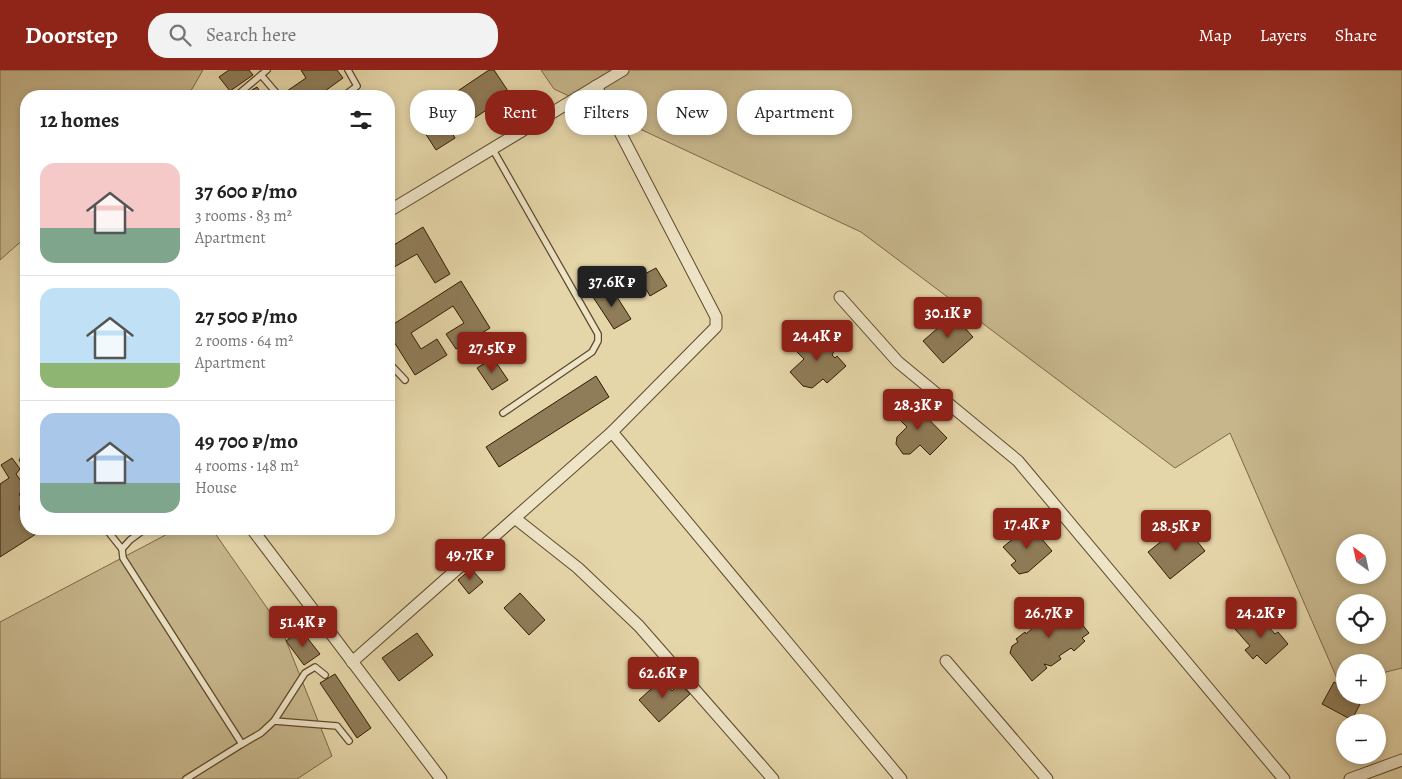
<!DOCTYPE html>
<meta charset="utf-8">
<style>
:root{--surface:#fff;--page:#f2f2f2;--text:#222;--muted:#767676;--line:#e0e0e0;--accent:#8f2418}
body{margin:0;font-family:Alegreya,serif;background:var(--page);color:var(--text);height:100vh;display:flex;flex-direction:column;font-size:19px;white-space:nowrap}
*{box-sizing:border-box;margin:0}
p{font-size:16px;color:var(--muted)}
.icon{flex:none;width:28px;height:28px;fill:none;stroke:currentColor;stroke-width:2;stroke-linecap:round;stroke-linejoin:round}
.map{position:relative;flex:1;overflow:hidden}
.details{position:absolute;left:20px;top:20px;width:375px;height:445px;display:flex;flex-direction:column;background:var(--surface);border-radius:20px;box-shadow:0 2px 8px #0003}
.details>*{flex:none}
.banner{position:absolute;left:410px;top:20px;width:475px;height:45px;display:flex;gap:10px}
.needle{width:32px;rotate:327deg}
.buttons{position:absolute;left:1336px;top:464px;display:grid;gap:10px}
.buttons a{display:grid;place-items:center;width:50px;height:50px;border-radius:50%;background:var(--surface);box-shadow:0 2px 8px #0003;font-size:25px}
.price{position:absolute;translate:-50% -42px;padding:0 11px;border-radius:5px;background:var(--accent);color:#fff;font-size:16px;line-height:32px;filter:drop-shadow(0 1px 2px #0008)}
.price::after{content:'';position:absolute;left:50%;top:30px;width:15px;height:11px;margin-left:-8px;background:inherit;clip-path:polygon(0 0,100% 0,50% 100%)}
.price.on{background:#222;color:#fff}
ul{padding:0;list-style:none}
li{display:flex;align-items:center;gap:15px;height:125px;padding:0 20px}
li+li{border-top:1px solid var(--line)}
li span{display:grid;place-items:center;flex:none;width:140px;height:100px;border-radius:15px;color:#555}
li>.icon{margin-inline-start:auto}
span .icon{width:60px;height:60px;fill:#fffc;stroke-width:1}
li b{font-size:21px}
h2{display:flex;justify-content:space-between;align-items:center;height:60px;padding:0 20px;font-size:21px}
.tag{padding:0 18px;border-radius:20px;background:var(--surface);box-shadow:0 2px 8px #0003;font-size:18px;line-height:45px}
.tag.on{background:var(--accent);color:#fff}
header{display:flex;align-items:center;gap:30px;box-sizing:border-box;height:70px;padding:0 25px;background:var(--accent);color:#fff}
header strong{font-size:24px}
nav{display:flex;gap:28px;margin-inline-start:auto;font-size:18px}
.search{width:350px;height:45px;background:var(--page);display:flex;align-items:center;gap:12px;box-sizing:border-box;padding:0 18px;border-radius:20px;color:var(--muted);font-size:19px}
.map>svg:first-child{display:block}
.green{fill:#c7b68c;stroke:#7c6846;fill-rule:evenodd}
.building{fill:#8f7c58;stroke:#321a01}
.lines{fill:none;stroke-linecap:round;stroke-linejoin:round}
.lane-casing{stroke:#5f492b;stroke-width:8}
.street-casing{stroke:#5f492b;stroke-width:13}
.lane{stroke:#eee4c7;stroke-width:5.5}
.street{stroke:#eee4c7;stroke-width:11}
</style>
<header>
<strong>Doorstep</strong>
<div class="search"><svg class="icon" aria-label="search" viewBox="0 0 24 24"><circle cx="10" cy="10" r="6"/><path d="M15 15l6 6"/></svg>Search here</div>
<nav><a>Map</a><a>Layers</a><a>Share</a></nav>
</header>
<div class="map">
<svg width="1402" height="709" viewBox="0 0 1402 709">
<rect width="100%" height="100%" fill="#e5d6a9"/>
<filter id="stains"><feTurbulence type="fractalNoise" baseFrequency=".004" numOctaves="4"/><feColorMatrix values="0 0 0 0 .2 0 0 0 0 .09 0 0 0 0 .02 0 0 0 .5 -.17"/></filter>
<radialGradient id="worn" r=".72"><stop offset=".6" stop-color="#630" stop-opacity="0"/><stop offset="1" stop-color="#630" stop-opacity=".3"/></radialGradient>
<g class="green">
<path d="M0 0H203L192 19 184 26H26V167L0 190Z"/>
<path d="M541 0H1402V598L1378 604V592H1345V611L1339 613 1230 363 1175 398 861 162 554 19ZM1345 472H1378V505H1345ZM1345 532H1378V565H1345Z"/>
<path d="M177 459H212L281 558 332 686 297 709H0V552Z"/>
</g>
<g class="building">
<path d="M229 0H249L253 5 230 21 219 7Z"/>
<path d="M301 0H337L343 8 318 26H291L287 21 306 8Z"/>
<path d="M489 0H494L516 33 494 48 488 39 452 63 455 68 436 80 416 49Z"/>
<path d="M257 17 263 26H242Z"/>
<path d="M423 157 450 204 435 213 417 184 389 200V178Z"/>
<path d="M656 198 667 216 650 226 639 207Z"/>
<path d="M461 211 490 258 456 279 446 264 464 253 453 236 411 263 421 279 437 269 447 285 415 305 389 264V257Z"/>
<path d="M610 216 631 249 614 259 593 227Z"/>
<path d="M953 245 973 267 943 293 923 271Z"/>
<path d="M822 264 836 278 832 285 835 288 837 286 846 296 827 313 823 309 812 318 803 316 790 302 804 289 795 280 810 266 814 271Z"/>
<path d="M493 288 508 310 492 320 477 298Z"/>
<path d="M596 306 609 327 499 397 486 377Z"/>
<path d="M910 330 947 368 930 385 920 375 910 384H903L896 374 897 367 907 357 895 345Z"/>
<path d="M12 388 20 399 16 404 26 418 19 424 22 429 19 439 26 450V459H32L36 464 0 487V414L9 408 1 395Z"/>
<path d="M1183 454 1205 481 1170 509 1148 482Z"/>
<path d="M1030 455 1052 481 1028 502 1019 504 1011 495 1016 491 1003 477Z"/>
<path d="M471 499 483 512 469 524 458 510Z"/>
<path d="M520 523 545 550 529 565 504 538Z"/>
<path d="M1054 532 1058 536 1063 532 1072 542 1075 539 1084 550 1081 553 1089 563 1082 568 1085 571 1074 581 1071 578 1059 586 1061 589 1051 596 1044 594 1047 598 1032 611 1010 583 1012 576 1018 572 1016 569 1025 562 1026 564 1034 557 1029 551Z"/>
<path d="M1255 542 1275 564 1278 562 1288 574 1266 594 1257 585 1253 589 1245 580 1250 576 1235 559Z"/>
<path d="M301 560 320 584 304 595 286 571Z"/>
<path d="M417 563 433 585 399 611 382 588Z"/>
<path d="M335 604 371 658 357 668 320 613Z"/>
<path d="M662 609 672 621 680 613 690 624 659 652 639 630Z"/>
<path d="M1334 612 1345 618V625H1359L1363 628 1352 650 1322 634Z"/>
</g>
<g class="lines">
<defs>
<g id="lane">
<path d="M261 5 279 26"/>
<path d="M236 26 267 0"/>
<path d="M344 26 357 16 348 0"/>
<path d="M492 78 598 264V271L592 282 503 343"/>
<path d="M389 293 405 310"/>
<path d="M23 390 26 387"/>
<path d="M106 459 122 479"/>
<path d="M145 459 130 470 122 479 123 488 242 674 186 709"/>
<path d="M274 651 337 656 349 671"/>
<path d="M242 674 261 663 274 651 305 603 315 597 325 605"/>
</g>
<g id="street">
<path d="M389 141 623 0"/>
<path d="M840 227 898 292 1018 391 1284 709"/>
<path d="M612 362 901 709"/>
<path d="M516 449 578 498 639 556 773 709"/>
<path d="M252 459 441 709"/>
<path d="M946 591 1047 709"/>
<path d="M352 592 612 362 716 257V247L596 16"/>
<path d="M1350 709 1402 690"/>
</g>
</defs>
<use href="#lane" class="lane-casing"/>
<use href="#street" class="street-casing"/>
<use href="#lane" class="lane"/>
<use href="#street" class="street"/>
</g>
<rect width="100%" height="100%" filter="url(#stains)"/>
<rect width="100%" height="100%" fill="url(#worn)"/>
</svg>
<div class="buttons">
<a><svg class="needle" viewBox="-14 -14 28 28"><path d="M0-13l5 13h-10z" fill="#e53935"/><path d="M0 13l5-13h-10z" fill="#767676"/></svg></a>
<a><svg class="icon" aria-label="locate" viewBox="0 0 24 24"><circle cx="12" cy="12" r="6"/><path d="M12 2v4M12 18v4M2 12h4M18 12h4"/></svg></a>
<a>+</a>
<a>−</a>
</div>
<b class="price on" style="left:612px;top:238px">37.6K ₽</b>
<b class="price" style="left:948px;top:269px">30.1K ₽</b>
<b class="price" style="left:817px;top:292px">24.4K ₽</b>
<b class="price" style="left:492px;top:304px">27.5K ₽</b>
<b class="price" style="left:918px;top:361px">28.3K ₽</b>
<b class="price" style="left:1027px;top:480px">17.4K ₽</b>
<b class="price" style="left:1176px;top:482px">28.5K ₽</b>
<b class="price" style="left:470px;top:511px">49.7K ₽</b>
<b class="price" style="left:1049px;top:569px">26.7K ₽</b>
<b class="price" style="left:1261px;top:569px">24.2K ₽</b>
<b class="price" style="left:303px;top:578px">51.4K ₽</b>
<b class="price" style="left:663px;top:629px">62.6K ₽</b>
<div class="banner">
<a class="tag">Buy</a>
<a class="tag on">Rent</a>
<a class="tag">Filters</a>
<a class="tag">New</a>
<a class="tag">Apartment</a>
</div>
<section class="details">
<h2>12 homes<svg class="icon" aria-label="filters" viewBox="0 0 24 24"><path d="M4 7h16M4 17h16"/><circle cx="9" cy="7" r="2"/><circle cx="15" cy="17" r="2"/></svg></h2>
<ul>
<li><span style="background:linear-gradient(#f6c9c9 65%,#7fa58c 0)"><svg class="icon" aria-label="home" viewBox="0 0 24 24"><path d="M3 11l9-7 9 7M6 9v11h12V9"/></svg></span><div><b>37 600 ₽/mo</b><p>3 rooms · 83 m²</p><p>Apartment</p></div></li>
<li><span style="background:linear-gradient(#bfe0f5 75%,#8fb573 0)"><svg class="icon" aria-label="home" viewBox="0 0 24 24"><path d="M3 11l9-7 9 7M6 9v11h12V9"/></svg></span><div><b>27 500 ₽/mo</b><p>2 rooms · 64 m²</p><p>Apartment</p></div></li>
<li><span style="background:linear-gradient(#a9c7e8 70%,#7fa58c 0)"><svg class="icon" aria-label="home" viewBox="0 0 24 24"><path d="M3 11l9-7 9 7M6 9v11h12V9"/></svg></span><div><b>49 700 ₽/mo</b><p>4 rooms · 148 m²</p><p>House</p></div></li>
</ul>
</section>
</div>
